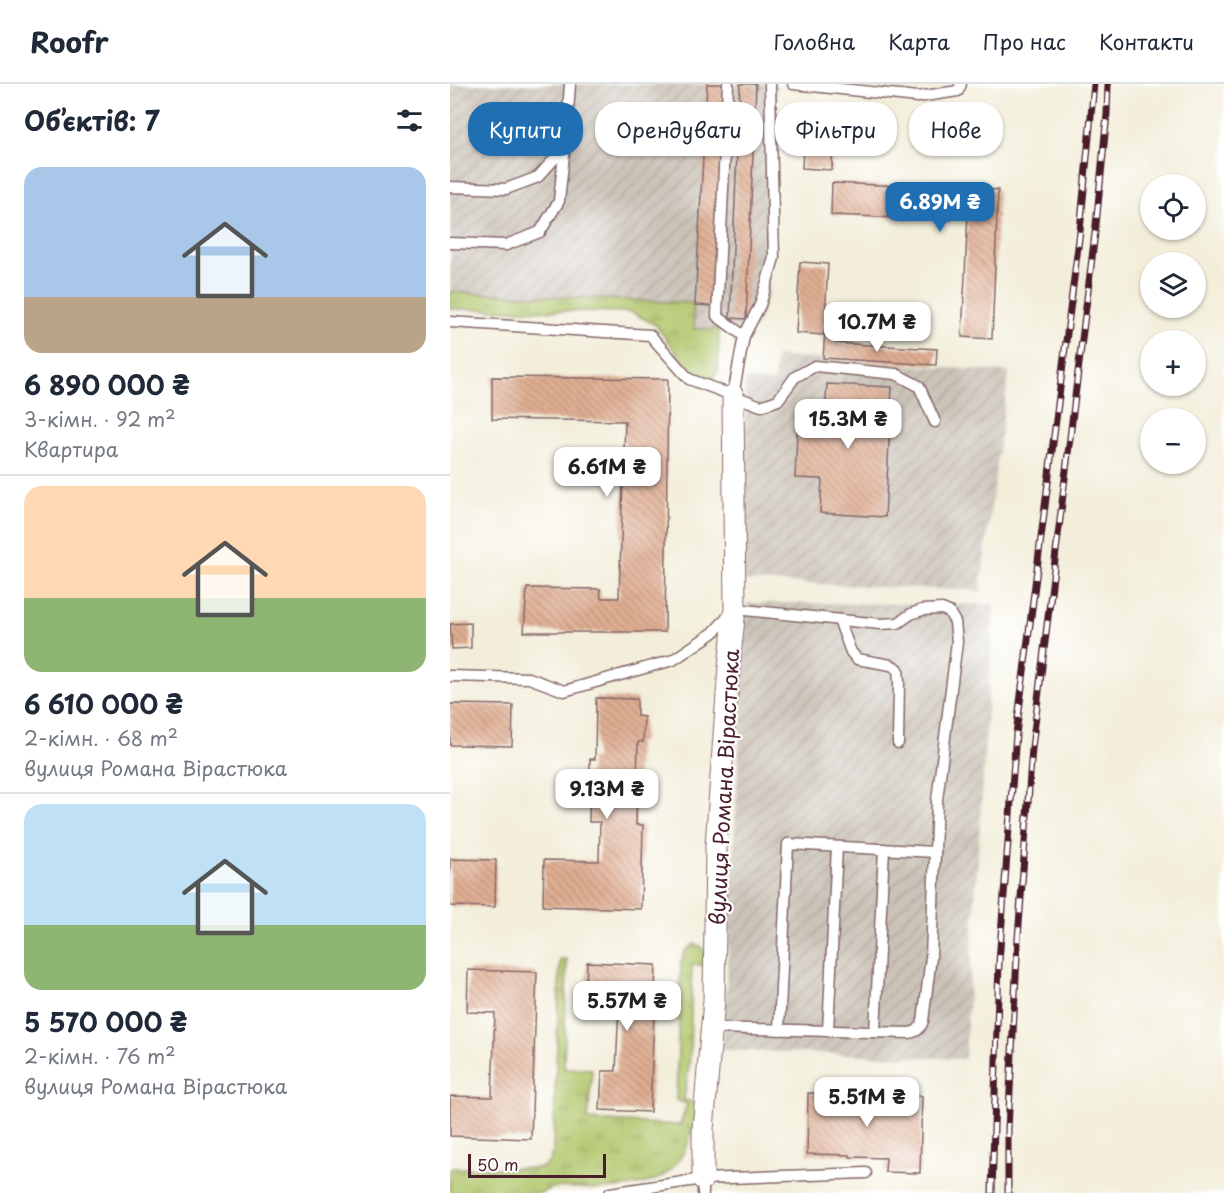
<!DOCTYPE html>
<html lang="uk">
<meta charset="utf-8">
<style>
:root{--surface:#fff;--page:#f2f2f3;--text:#1f2937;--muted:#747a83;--line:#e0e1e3;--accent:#1f6fb2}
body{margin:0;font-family:"Playpen Sans",sans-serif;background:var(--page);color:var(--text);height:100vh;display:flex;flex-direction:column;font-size:22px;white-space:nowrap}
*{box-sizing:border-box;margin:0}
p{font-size:20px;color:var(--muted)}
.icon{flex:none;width:33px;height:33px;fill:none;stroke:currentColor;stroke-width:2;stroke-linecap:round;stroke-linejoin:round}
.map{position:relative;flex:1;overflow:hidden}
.details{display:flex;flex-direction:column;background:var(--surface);width:450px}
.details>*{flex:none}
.banner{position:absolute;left:18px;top:18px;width:570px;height:54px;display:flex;gap:12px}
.controls{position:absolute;left:690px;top:90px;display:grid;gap:12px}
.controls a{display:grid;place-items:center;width:66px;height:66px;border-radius:50%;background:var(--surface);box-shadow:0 2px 4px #0004;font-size:30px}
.scale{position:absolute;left:18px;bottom:15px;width:138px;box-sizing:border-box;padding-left:6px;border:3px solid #4a1f2b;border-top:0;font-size:16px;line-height:21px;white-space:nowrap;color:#4a1f2b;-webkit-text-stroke:4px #fff;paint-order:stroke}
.price{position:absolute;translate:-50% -51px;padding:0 14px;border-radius:12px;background:#fff;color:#222;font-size:20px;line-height:39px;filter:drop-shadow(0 2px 3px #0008)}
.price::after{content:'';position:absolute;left:50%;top:36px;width:18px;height:14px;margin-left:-9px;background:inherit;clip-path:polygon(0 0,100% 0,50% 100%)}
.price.selected{background:var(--accent);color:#fff}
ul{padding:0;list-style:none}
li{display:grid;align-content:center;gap:12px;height:318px;padding:0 24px}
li+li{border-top:2px solid var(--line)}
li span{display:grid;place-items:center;height:186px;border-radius:18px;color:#555}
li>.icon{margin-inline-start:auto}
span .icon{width:108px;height:108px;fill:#fffc;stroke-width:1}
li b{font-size:26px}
h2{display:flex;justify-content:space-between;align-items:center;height:72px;padding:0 24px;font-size:26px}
.tag{padding:0 21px;border-radius:24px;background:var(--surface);box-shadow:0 2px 4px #0004;font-size:21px;line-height:54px}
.tag.selected{background:var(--accent);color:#fff}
header{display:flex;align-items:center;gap:36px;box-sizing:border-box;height:84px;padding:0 30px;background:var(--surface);border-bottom:2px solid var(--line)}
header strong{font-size:28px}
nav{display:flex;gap:33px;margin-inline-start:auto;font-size:21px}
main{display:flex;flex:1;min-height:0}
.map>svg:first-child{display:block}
.industrial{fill:url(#industrial-furrows)}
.grass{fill:url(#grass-tufts);stroke:#7e724a;stroke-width:1.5}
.building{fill:url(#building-back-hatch)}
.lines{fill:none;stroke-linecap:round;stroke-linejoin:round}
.lane-casing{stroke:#856768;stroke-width:13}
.street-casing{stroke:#856768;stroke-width:23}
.lane{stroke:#fff;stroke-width:10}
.street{stroke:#fff;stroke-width:21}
.rail-casing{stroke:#4a1f2b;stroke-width:7}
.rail{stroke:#fff;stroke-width:4.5;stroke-dasharray:14;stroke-linecap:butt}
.labels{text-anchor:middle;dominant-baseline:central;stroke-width:4.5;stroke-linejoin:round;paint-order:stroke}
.street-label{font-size:21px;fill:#4a1f2b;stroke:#fff}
</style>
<header>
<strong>Roofr</strong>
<nav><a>Головна</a><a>Карта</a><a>Про нас</a><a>Контакти</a></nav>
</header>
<main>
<section class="details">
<h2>Об’єктів: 7<svg class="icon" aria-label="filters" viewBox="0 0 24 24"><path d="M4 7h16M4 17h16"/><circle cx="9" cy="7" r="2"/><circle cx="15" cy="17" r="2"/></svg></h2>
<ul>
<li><span style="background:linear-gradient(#a9c7e8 70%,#b9a48a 0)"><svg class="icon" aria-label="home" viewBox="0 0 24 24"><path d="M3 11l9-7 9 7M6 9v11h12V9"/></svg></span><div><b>6 890 000 ₴</b><p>3-кімн. · 92 m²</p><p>Квартира</p></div></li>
<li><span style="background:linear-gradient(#ffd9b3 60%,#8fb573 0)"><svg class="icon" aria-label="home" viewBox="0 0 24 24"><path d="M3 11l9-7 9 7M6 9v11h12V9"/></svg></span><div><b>6 610 000 ₴</b><p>2-кімн. · 68 m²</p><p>вулиця Романа Вірастюка</p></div></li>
<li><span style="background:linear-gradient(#bfe0f5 65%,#8fb573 0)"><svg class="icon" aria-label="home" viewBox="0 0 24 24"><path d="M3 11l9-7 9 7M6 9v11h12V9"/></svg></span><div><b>5 570 000 ₴</b><p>2-кімн. · 76 m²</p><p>вулиця Романа Вірастюка</p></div></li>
</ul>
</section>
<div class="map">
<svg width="774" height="1109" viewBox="0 0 774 1109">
<defs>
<pattern id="industrial-furrows" width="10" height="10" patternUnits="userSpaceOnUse" patternTransform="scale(1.5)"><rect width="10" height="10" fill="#cbc3b8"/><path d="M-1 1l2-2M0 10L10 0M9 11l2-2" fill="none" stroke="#b0a79e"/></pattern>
<pattern id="grass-tufts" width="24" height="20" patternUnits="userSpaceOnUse" patternTransform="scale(1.5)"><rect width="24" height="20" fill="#b1c66a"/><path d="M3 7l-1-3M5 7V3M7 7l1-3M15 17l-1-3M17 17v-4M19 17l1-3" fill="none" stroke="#92a057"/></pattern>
<pattern id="building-back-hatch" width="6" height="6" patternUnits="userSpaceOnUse" patternTransform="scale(1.5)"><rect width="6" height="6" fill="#e0af93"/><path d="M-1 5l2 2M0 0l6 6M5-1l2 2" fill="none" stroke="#b88e78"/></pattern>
</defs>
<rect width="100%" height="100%" fill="#fff"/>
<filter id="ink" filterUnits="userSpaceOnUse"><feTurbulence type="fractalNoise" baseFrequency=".0167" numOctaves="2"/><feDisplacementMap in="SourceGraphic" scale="12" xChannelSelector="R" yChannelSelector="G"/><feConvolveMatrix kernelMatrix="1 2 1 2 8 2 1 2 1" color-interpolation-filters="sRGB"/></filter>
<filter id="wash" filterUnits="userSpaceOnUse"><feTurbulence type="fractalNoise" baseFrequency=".008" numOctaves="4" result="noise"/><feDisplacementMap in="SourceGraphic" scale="24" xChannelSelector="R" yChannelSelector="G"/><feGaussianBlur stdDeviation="1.35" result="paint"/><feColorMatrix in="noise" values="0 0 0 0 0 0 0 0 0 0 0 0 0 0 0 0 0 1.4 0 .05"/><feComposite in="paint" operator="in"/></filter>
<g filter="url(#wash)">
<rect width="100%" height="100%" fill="#f3eeda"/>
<g class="industrial">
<path d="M0 0H327L318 213 305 245H243V219L0 208Z"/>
<path d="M326 272 559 288 530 507 294 497 295 295 324 298Z"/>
<path d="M297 519 544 520 515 975 273 966Z"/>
</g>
<g class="grass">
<path d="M0 208 243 219 244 245H269L268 287 263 295 244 293 206 241 181 228 0 225Z"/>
<path d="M244 860C256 862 256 871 258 881H242L240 974 234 1016 247 1019C245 1045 236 1076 213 1092 197 1102 165 1105 146 1105 135 1105 108 1101 100 1105 97 1106 94 1108 92 1109H0V1084H90L99 1079 103 1067 110 875H117L114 984 142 985 138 1036 230 1041 237 1020 226 1016 231 878 235 867Z"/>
</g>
<g id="blocks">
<g class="building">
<path d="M257 0H274L262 222 245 221Z"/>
<path d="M290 0H306L296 235 280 234Z"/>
<path d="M354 43 374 44 373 51 383 52 382 86 352 84Z"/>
<path d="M382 99 548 106 542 255 512 253 518 128 501 127V136L381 131Z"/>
<path d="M350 178 378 180 374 251 346 249Z"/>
<path d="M375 248 386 249 385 259 487 265 486 281 373 274Z"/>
<path d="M42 293 218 295 215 548H74L77 504 150 505 151 514H169L175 337 42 335Z"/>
<path d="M377 300 442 303 435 433 370 429 372 395 345 394 348 329 375 331Z"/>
<path d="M21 539V564L2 565 0 540Z"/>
<path d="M146 614 187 615V632L194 633 193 658H188L186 741H193L191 825 93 822 94 776 149 777 150 738H139L140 675H145Z"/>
<path d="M0 620 63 621 62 662 0 661Z"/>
<path d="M0 775 46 776 45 823 0 822Z"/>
<path d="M137 878 206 881 200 1028 150 1026 152 987H166L169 920 135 918Z"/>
<path d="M18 886 87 888 81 1055 0 1052V1012L42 1013 45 929 17 928Z"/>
<path d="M358 1009 472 1012 470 1089 435 1088 436 1074 400 1073V1071L357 1070Z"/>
</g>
</g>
</g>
<g filter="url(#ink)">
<use href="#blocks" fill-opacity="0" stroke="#856768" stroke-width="1.5"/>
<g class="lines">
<defs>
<g id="lane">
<path d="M278 0 267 232 294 252"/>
<path d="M343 0 468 13 508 7 511 0"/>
<path d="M0 103 56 105 88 93 107 72 117 42 120 0"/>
<path d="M0 159 56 161 90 148 109 117 117 42"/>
<path d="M0 238 200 251 239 295 311 322 328 316 345 293 365 282 446 290 469 302 485 338"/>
<path d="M283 311 294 252 310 221 324 174 320 0"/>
<path d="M389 536 401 568 407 575 441 581 448 585 449 598 448 659"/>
<path d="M0 592 79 594 114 607 223 576 263 549 285 525 430 540 448 539 461 530 472 526 492 525 499 528 505 538 507 558 487 716 481 873 473 937C470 945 467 948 459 949L262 944"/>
<path d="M329 946 338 760 485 768"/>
<path d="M378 947 387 763"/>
<path d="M425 948 434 765"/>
<path d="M160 1109 253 1095"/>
<path d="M253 1109V1095L416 1089"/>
</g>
<path id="street" d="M253 1095V1045L264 916 266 761 279 583 285 525 283 311"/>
</defs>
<use href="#lane" class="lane-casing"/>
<use href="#street" class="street-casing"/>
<use href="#lane" class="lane"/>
<use href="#street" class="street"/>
<defs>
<g id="rail">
<path d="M542 1109 549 878 566 650 630 147 644 0"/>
<path d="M558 1109V1045L568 854 582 664 646 141 657 30 658 0"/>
</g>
</defs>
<use href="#rail" class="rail-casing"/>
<use href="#rail" class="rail"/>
</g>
</g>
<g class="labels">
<g class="street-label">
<text transform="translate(273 703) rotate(-87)">вулиця Романа Вірастюка</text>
</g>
</g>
</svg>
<div class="controls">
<a><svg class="icon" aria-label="locate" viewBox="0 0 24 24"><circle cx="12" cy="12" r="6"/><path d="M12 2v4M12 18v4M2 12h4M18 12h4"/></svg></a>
<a><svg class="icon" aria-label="layers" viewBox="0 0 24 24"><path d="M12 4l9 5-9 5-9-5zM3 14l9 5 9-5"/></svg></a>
<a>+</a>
<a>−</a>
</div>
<div class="scale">50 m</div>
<b class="price selected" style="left:490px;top:149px">6.89M ₴</b>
<b class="price" style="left:427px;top:269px">10.7M ₴</b>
<b class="price" style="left:398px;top:366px">15.3M ₴</b>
<b class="price" style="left:157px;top:414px">6.61M ₴</b>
<b class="price" style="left:157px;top:736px">9.13M ₴</b>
<b class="price" style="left:177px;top:948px">5.57M ₴</b>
<b class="price" style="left:417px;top:1044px">5.51M ₴</b>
<div class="banner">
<a class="tag selected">Купити</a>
<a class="tag">Орендувати</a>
<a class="tag">Фільтри</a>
<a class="tag">Нове</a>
</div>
</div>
</main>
